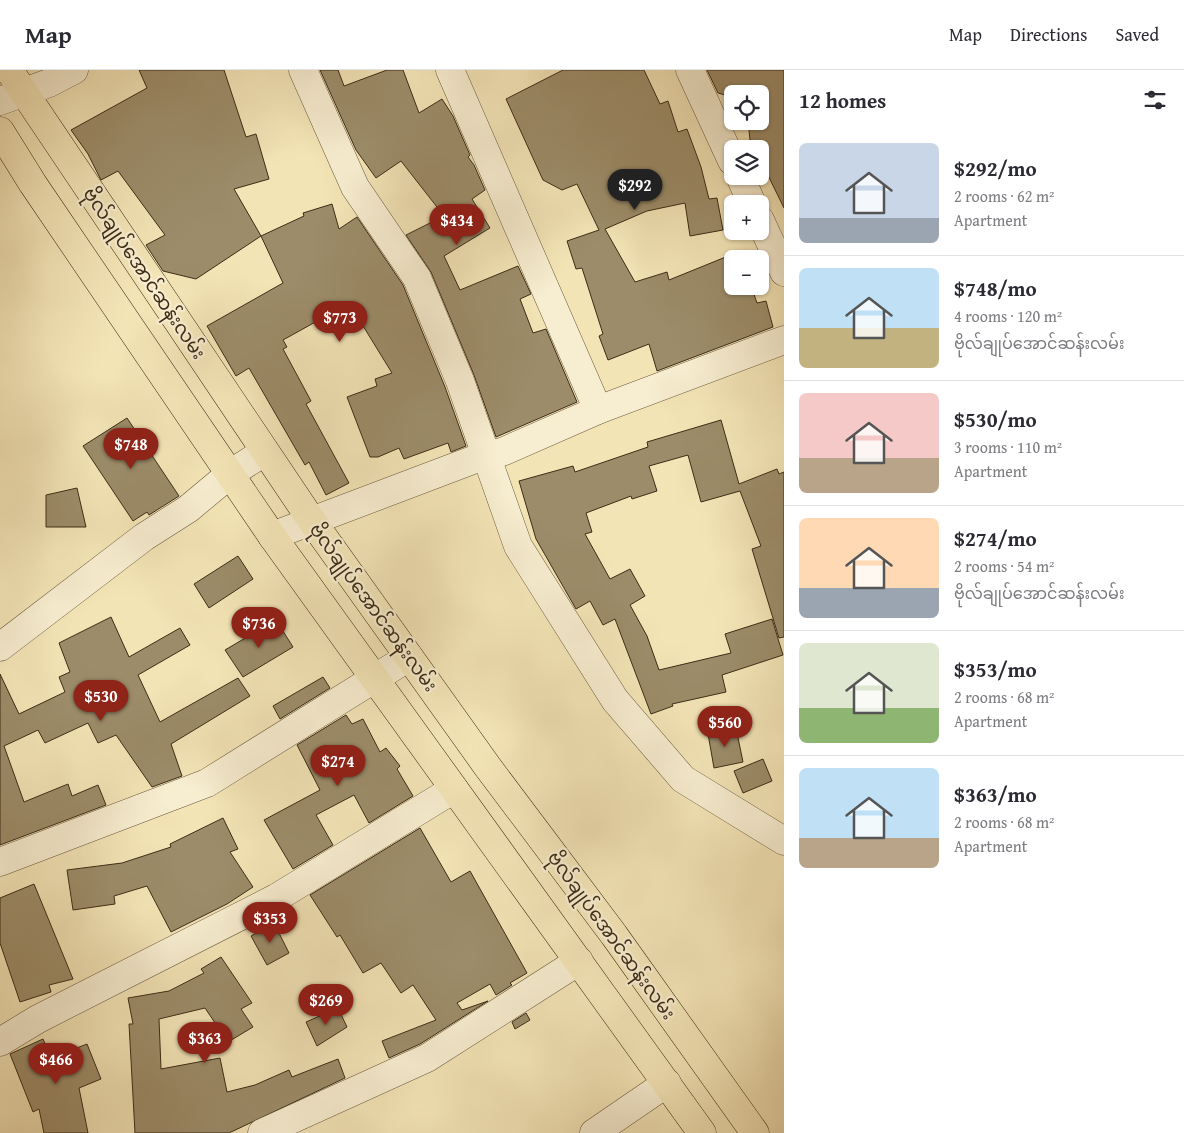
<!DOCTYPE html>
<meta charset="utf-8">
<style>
:root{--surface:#fff;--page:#f2f2f3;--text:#2b2b33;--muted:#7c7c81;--line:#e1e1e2;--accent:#8f2418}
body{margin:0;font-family:"Gentium Book Plus","Noto Sans Myanmar",serif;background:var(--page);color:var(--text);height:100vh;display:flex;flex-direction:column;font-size:19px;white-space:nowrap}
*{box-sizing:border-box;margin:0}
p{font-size:16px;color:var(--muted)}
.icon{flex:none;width:28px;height:28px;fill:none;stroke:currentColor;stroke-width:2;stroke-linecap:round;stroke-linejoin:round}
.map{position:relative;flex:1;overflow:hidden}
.side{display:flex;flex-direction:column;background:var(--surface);width:400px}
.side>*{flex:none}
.controls{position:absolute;left:724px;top:15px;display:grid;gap:10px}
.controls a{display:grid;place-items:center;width:45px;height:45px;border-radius:8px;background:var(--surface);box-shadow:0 1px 4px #0004;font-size:25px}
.price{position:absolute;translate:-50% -42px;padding:0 11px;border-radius:18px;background:var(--accent);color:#fff;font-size:16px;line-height:32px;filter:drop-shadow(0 1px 2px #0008)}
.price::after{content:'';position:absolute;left:50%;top:30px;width:15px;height:11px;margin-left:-8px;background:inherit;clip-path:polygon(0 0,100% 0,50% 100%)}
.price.active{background:#222;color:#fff}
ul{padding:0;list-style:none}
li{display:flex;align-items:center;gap:15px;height:125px;padding:0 15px}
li+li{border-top:1px solid var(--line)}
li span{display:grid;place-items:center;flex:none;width:140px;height:100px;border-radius:8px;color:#555}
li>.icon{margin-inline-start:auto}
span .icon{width:60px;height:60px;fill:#fffc;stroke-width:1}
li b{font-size:21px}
h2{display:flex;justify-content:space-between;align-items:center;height:60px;padding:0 15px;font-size:21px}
header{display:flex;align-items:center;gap:30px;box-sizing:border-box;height:70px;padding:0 25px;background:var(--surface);border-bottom:1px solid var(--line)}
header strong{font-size:24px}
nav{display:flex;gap:28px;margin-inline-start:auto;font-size:18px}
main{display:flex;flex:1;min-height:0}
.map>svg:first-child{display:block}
.building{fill:#9c8c69;stroke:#3d2c16}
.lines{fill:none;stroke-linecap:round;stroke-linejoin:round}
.minor-casing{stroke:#6a5a3e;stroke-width:29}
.trunk-casing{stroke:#3d2c16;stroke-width:29}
.minor{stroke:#f7edd0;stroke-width:28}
.trunk{stroke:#f3e4b6;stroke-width:28}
.labels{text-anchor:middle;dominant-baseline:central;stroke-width:4.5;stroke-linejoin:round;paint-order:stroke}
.street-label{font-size:19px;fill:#3d2c16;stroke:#f7edd0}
</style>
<header>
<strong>Map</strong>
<nav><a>Map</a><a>Directions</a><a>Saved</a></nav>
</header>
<main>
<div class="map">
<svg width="784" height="1063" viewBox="0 0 784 1063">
<rect width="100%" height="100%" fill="#f3e4b6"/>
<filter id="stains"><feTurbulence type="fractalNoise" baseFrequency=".004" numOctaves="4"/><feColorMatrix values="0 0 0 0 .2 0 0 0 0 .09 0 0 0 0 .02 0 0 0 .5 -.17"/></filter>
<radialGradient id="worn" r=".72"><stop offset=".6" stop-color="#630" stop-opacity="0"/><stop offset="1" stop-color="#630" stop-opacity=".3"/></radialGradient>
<g class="building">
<path d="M139 0H224L246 67 256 64 269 109 234 119 261 166 196 209 163 201 146 175 165 165 118 101 101 110 88 84 71 60 147 18Z"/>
<path d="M320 0H338L344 16 387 0H403L419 43 442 29 453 46 470 85 468 87 474 95 485 120 472 129 490 158 444 186 460 220 518 196 531 224 520 229 533 263 546 259 577 332 496 367 474 305 431 202 406 165 444 146 401 91 376 108 356 80Z"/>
<path d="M563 0H644L660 34 668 31 678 62 687 59 701 97 709 129 717 128 723 160 690 166 685 133 647 141 605 159 635 212 667 202 669 210 738 182 741 189H732V216H751L757 233 766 231 773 257 657 301 649 274 608 290 599 266 603 264 582 198 576 199 567 171 599 160 577 114 562 120 543 110 506 29Z"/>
<path d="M707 0H784V138L760 89V79H755L750 70 748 51H760V24H732V27L718 23Z"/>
<path d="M332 134 339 159 357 147 403 215 445 317 466 376 451 382 448 373 404 389 399 378 378 387H370L347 327 377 316 375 309 392 303 360 251 355 253 346 235 283 270 287 277 283 279 311 331 306 334 349 413 326 425 309 392 305 395 249 298 236 306 207 256 283 213 261 166 304 146 303 143Z"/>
<path d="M127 348 179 426 149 445 147 442 133 451 83 376Z"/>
<path d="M721 350 739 414 777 399 779 404 784 402V567L779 568 752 479 761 476 740 421 701 432 688 385 649 396 657 421 632 429 631 426 586 443 592 462 585 464 610 509 630 499 645 526 630 535 647 566 659 600 731 583 725 564 772 549 783 585 722 605 726 622 672 634 673 636 651 644 615 549 603 555 590 531 576 539 536 469 519 411 573 396 575 402 648 377 647 372Z"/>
<path d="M77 418 86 457H46V425Z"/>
<path d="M238 486 253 509 209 538 194 514Z"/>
<path d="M111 547 129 587 180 558 190 575 138 605 160 652 238 608 250 626 171 674 182 706 152 717 116 665 98 673 88 653 45 673 38 660 4 676 24 732 68 714 72 726 98 715 106 735 0 775V604L19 644 65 622 59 607 70 602 59 573Z"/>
<path d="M276 550 293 577 243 607 225 580Z"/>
<path d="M323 607 330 618 280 649 273 636Z"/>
<path d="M346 645 352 654 363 649 380 682 386 678 400 696 397 699 413 726 369 753 354 725 316 745 333 775 293 799 264 750 320 720 297 675Z"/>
<path d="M736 658 743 692 714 698 708 664Z"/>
<path d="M763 689 772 711 743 723 734 701Z"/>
<path d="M223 748 238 779 230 782 253 817 227 834 171 862 147 816 114 826 115 834 73 840 67 800 122 793 171 777 170 774Z"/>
<path d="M420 758 451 812 470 801 527 903 510 913 512 915 496 925 490 914 457 933 462 940 488 931 420 974 389 988 382 971 436 950 413 915 401 923 381 893 363 903 340 865 337 867 310 825Z"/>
<path d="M34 814 73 909 49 915 51 922 20 932 0 873V828Z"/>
<path d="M274 853 289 883 267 895 251 866Z"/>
<path d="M221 887 252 933 241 939 253 957 228 972 205 938 159 949 161 999 220 988 227 1022 255 1015 289 1000 292 1007 338 989 345 1008 229 1063H135L129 954H133L128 928 169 921 204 903 201 899Z"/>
<path d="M338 938 347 957 317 976 306 952Z"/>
<path d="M526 943 530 950 515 959 512 952Z"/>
<path d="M43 969 51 988 87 974 101 1009 79 1018 88 1063H44L39 1039 33 1042 10 984Z"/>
</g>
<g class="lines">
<defs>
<g id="minor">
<path d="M303 0 355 117 417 208 460 311 518 476 615 630 683 709 784 771"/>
<path d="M450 0 598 340"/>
<path d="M690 0 732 91"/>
<path d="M0 31 49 13 74 0"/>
<path d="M740 106 752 134"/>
<path d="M760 150 784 202"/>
<path d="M272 466 486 385 502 382 598 340 784 270"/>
<path d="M0 577 144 467 188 439 230 404 264 382"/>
<path d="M0 792 207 713 409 587"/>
<path d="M0 972 38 949 276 828 454 719"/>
<path d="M262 1063 427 988 579 891"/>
<path d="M594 1063 667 1013"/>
</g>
<g id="trunk">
<path d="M9 0 312 451 487 696 614 865 755 1063"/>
<path d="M0 61 33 114 272 466 702 1063"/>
</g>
</defs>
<use href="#minor" class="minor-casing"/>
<use href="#trunk" class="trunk-casing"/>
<use href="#minor" class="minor"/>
<use href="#trunk" class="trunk"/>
</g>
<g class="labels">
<g class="street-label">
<text transform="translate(145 203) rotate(56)">ဗိုလ်ချုပ်အောင်ဆန်းလမ်း</text>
<text transform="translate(374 537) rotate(54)">ဗိုလ်ချုပ်အောင်ဆန်းလမ်း</text>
<text transform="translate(612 865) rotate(54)">ဗိုလ်ချုပ်အောင်ဆန်းလမ်း</text>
</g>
</g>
<rect width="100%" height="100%" filter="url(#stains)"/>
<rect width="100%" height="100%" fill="url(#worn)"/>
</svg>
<div class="controls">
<a><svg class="icon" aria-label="locate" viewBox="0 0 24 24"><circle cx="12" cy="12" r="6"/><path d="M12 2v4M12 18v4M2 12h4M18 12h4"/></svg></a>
<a><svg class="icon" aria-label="layers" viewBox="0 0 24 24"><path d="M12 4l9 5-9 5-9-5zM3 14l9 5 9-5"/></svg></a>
<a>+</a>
<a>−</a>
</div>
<b class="price active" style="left:635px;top:141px">$292</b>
<b class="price" style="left:457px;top:176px">$434</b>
<b class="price" style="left:340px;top:273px">$773</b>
<b class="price" style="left:131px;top:400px">$748</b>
<b class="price" style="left:259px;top:579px">$736</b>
<b class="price" style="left:101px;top:652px">$530</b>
<b class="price" style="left:725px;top:678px">$560</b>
<b class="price" style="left:338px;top:717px">$274</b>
<b class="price" style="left:270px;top:874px">$353</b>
<b class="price" style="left:326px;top:956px">$269</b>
<b class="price" style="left:205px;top:994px">$363</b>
<b class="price" style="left:56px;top:1015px">$466</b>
</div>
<section class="side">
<h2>12 homes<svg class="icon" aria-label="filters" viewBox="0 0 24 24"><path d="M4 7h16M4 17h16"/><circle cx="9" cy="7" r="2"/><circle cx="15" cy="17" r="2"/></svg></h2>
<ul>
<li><span style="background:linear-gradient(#c9d6e8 75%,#9aa5b1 0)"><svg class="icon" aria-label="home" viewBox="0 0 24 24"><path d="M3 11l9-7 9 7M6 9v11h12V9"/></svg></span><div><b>$292/mo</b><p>2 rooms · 62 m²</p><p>Apartment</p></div></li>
<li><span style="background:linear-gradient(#bfe0f5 60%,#c2b280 0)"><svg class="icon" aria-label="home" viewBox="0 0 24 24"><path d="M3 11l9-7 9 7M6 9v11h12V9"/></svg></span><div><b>$748/mo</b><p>4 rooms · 120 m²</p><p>ဗိုလ်ချုပ်အောင်ဆန်းလမ်း</p></div></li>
<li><span style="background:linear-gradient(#f6c9c9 65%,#b9a48a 0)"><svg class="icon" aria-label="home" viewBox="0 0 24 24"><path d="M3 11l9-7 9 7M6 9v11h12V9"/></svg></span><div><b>$530/mo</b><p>3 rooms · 110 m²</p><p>Apartment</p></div></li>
<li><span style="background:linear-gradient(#ffd9b3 70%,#9aa5b1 0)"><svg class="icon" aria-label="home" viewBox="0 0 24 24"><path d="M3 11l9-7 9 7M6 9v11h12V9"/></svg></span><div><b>$274/mo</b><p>2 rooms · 54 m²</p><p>ဗိုလ်ချုပ်အောင်ဆန်းလမ်း</p></div></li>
<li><span style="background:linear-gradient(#dfe7d0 65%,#8fb573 0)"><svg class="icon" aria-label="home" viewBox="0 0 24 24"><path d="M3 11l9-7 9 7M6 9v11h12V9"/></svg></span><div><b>$353/mo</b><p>2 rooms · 68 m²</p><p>Apartment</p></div></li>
<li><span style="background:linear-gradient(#bfe0f5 70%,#b9a48a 0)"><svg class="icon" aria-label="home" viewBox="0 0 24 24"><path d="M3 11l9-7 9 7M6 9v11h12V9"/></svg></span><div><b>$363/mo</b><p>2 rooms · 68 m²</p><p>Apartment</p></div></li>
</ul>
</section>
</main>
